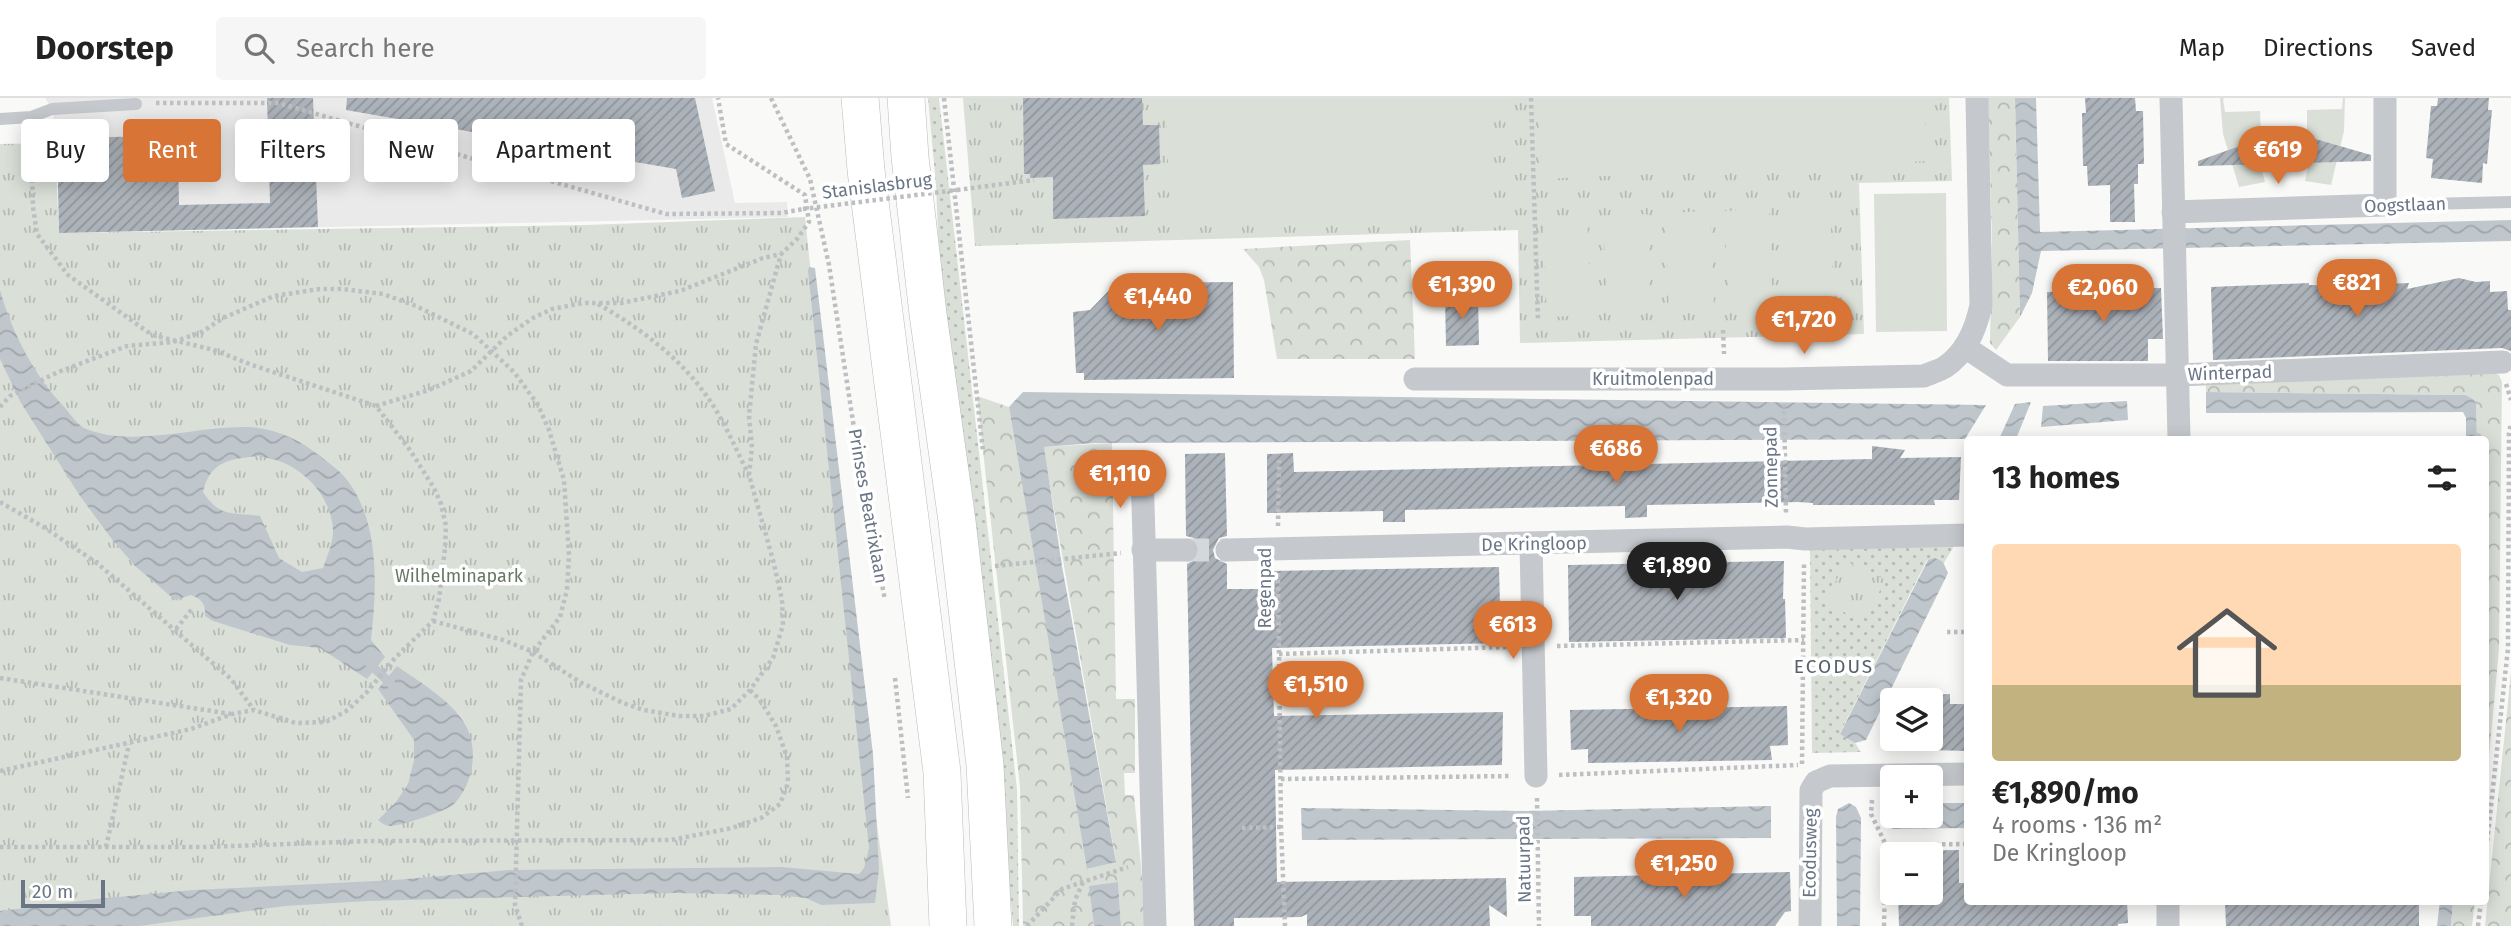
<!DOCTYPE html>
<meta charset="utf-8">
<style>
:root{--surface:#fff;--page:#f6f6f6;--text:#222;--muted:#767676;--line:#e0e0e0;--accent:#d97437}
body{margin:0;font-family:"Fira Sans",sans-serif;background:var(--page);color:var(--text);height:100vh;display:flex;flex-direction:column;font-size:26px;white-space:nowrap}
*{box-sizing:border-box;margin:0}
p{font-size:23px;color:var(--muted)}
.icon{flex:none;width:38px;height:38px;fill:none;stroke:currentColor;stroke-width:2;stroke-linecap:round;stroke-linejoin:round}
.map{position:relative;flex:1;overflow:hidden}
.panel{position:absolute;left:1964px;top:338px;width:525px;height:469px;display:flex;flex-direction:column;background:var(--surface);border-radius:7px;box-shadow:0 4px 18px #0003}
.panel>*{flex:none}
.banner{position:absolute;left:21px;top:21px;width:665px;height:63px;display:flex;gap:14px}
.buttons{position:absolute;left:1880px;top:590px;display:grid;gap:14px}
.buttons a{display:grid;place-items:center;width:63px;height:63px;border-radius:7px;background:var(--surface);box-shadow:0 4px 18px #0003;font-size:35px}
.scale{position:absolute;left:21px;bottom:18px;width:84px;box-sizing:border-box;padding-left:7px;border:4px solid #6a7586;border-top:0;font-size:19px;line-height:24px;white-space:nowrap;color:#6a7586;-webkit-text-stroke:5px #fff;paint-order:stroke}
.price{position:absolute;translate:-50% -60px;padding:0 16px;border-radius:24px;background:var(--accent);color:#fff;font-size:23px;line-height:46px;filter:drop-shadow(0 2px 4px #0008)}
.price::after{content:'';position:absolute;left:50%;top:42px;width:21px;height:16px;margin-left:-10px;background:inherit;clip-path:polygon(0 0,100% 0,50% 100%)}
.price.current{background:#222;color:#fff}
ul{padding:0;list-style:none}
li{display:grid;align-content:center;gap:14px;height:371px;padding:0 28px}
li+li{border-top:2px solid var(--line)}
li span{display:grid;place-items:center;height:217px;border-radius:7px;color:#555}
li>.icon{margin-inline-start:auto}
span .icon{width:126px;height:126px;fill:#fffc;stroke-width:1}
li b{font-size:30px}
h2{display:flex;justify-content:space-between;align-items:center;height:84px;padding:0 28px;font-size:30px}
.tag{padding:0 24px;border-radius:7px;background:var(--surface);box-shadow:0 4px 18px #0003;font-size:24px;line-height:63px}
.tag.current{background:var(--accent);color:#fff}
header{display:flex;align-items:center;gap:42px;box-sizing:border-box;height:98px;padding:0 35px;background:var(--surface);border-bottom:2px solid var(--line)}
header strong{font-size:33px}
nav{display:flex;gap:38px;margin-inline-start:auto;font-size:24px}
.search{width:490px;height:63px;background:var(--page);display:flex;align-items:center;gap:18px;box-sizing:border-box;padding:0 24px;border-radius:7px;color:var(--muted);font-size:26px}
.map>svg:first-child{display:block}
.built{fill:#eaeaea}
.grass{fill:url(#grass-dots)}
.forest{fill:url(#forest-crowns)}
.park{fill:url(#park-tufts)}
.garden{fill:#dae0d8}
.water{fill:url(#water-waves);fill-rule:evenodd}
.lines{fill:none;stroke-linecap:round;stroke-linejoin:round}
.stream{stroke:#bfc7cd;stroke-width:9}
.building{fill:url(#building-hatch)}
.minor-tunnel{stroke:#d5d8db;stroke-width:23;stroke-dasharray:23 11;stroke-linecap:butt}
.primary-casing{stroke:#b8bbc0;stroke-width:38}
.path{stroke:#bdbfc2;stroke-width:4.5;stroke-dasharray:3.5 3.5;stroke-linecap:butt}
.service{stroke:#c5c8cc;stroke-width:12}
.minor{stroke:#c5c8cc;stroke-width:23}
.primary{stroke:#fff;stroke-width:37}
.path-bridge{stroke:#bdbfc2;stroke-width:4.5;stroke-dasharray:3.5 3.5;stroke-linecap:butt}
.labels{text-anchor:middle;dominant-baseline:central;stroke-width:7;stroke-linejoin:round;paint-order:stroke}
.street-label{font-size:18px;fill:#6a7586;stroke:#fff}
.park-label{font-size:18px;fill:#667864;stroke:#fff}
.neighbourhood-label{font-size:19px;letter-spacing:2px;fill:#57606c;stroke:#fff}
</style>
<header>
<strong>Doorstep</strong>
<div class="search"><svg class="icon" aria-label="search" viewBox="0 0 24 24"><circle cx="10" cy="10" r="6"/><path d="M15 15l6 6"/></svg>Search here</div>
<nav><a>Map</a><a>Directions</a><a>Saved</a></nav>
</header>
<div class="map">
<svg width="2511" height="828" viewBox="0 0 2511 828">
<defs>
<pattern id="grass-dots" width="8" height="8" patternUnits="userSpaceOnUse" patternTransform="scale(1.75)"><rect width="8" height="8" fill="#dae0d8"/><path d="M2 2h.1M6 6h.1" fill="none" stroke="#b5bab5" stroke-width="1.8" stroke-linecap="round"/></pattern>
<pattern id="forest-crowns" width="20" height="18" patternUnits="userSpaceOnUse" patternTransform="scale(1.75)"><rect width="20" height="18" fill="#dae0d8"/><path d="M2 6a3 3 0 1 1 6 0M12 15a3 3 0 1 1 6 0" fill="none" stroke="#b5bab5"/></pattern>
<pattern id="park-tufts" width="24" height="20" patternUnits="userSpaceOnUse" patternTransform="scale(1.75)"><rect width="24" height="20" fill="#dae0d8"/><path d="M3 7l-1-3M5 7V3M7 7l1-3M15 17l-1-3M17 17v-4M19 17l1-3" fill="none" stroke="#b5bab5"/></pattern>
<pattern id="water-waves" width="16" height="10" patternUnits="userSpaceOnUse" patternTransform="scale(1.75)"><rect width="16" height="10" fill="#bfc7cd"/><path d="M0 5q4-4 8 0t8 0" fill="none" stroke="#9fa6ac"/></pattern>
<pattern id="building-hatch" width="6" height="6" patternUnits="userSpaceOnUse" patternTransform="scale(1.75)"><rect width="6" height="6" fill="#acb2b9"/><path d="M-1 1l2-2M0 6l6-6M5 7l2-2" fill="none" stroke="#90959c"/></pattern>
</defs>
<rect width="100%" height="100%" fill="#f9f9f7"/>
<path class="built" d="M45 0H712L735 105 787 104 788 119 59 135 57 40 52 11Z"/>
<g class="grass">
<path d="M928 0H939L1017 691 1019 828H1013L1001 691 940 182 936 87Z"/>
<path d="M1954 448 1944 465 1927 462 1840 635 1855 645 1861 654 1812 655 1810 452Z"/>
</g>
<g class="forest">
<path d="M1988 0H2015L2020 219 1996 252 1990 245 1992 143Z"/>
<path d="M1410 142 1415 261H1277L1264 182 1259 169 1243 151Z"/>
<path d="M2492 274 2499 277 2502 284 2499 551 2485 702V341H2477L2476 306 2466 297 2206 294V281Z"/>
<path d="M977 298 1009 309 1088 771 1116 763 1043 349 1112 345 1116 601H1135V675H1124L1125 697H1134L1142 778 1144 828H1121L1118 785 1090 789 1094 828H1023L1020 689Z"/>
<path d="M2511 574V828H2485Z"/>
<path d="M2453 803H2475L2472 828H2451Z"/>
</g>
<g class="park">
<path d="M963 0H1949L1952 83 1859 85 1864 236 1520 245 1518 132 975 148Z"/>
<path d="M55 45 59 135 587 127 805 119 844 487 891 828H0V46Z"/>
<path d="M1846 463 1886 482 1862 524 1825 504Z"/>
</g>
<g class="garden">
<path d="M1166 0H1485L1489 121H1170Z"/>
<path d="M1537 0H1924L1927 63 1542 81Z"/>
<path d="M2220 0H2225L2223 1 2225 14 2260 13 2261 40 2232 51 2260 65 2265 84 2239 89 2223 36Z"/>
<path d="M2343 0H2345L2344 33 2331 87 2305 83 2309 64 2336 47 2307 39V12L2342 11Z"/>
<path d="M1946 95 1947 233 1876 234 1874 96Z"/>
<path d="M1830 108 1834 207 1790 208 1785 109Z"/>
<path d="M1769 111 1773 210 1729 212 1724 113Z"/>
<path d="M1710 113 1714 212 1669 214 1665 115Z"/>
<path d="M1647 116 1651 215 1607 217 1603 118Z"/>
<path d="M1587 118 1591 217 1547 219 1543 120Z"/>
</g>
<g class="water">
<path d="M2015 0H2036L2040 134 2511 122V143L2041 153 2032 195 2020 219Z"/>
<path d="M809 169 815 170 873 656 879 771 875 805 821 807 806 800 778 797 674 795 368 803 285 808 139 828H0V813L96 801 193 792 395 782 509 772 782 769 859 776 864 770 869 750 808 173Z"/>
<path d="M0 192C13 237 34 277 66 311 71 317 77 326 84 330 131 351 198 327 248 329 275 330 299 341 320 358 327 364 335 369 341 375 381 417 377 489 371 542L385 559 367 581 320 550 290 547 213 523 205 518C206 507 202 501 191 497L175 502 135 468 111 440 80 398 21 305 0 261ZM258 358C266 360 276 361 284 365 311 377 332 403 333 433 333 445 327 458 323 470L302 474 279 460 260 418C232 414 220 420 203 394 210 363 230 361 258 358Z"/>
<path d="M1023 294 1986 307 1965 341 1095 345 1044 349 1062 468 1116 764 1087 771 1009 309Z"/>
<path d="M2206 294 2466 297 2474 302 2476 306 2477 341H2466V320L2463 314 2206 315Z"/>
<path d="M2127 303 2128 322 2041 329 2043 308Z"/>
<path d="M2031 304 2016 341H1999L2015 306Z"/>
<path d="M1935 460 1943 464 1948 475 1866 642 1855 645 1840 636 1928 462Z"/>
<path d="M397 568C419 584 448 600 463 623 480 648 474 686 453 707 446 713 403 727 392 728 386 728 383 726 378 722L396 704 408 686 414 662V642L378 591Z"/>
<path d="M1849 705 1856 709 1861 720 1860 828H1837L1836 719 1838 711Z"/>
<path d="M1930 705H1967V730L1892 731 1885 716 1886 706H1892V718H1930Z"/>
<path d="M1771 708V740L1302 742 1301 710 1525 713Z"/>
<path d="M1118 784 1121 828H1094L1089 788Z"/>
<path d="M2440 803H2453L2451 828H2437Z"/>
</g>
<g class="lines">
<path class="stream" d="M368 564 393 588"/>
</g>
<g class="building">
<path d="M267 0H313L318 129 59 135 57 40 165 38V59L178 58 179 107 270 105Z"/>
<path d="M347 0H695L715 93 682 100 676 71 606 59 604 67 516 51 518 43 501 39 346 12Z"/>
<path d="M1023 0H1142L1143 27H1159L1160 66 1143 67 1145 118 1053 121V79L1030 80V76H1024Z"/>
<path d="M2085 0H2135L2136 13H2143L2144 66H2138V86H2134L2135 124H2110V87L2088 88 2087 68H2083L2082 15H2086Z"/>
<path d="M2438 0H2489L2488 12H2492L2487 66 2483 65 2482 85 2431 80 2433 61 2426 60 2431 8H2437Z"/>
<path d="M2284 32 2371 57V63L2198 68V63Z"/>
<path d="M2459 180 2476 184 2490 183V194L2507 193 2508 212H2511V253L2502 250 2213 262 2211 189 2309 185V187L2343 188 2409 185 2407 191Z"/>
<path d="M1118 183 1141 185 1233 184 1234 280 1084 282V275H1076L1073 214 1090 212Z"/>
<path d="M2105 190H2161L2163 241H2148V263H2048L2047 194Z"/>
<path d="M1478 198 1479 247 1446 248 1445 199Z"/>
<path d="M1872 348 1905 352 1900 360 1961 359 1959 402H1934L1935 407H1813V405L1798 404 1647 407V419L1625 420V408L1405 412V424H1383V413L1267 415V356L1293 355 1294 374 1872 361Z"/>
<path d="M1225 355 1227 438 1219 440 1213 452 1215 460 1227 466V491H1266L1267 473 1499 469 1501 545 1272 550 1274 618 1503 614 1502 667 1275 672 1277 784 1506 780 1507 819 1489 807 1490 828H1307V816L1301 819 1234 820V828H1194L1187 466 1198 460 1200 451 1194 440 1186 438 1185 356Z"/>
<path d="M1784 463 1783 501H1785L1786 540 1569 544 1568 467Z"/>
<path d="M1950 596V606H1967V653L1930 652 1929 597Z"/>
<path d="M1787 608 1788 647 1770 648 1772 662 1588 665V651L1571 652 1570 612Z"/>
<path d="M1959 752V785H1967V803H2127L2128 825 2118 826V828H1899L1898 794H1930V756H1903V753Z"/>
<path d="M1790 774 1791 813 1785 814 1775 828H1591V818H1574V779Z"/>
<path d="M2225 803H2419V828H2226Z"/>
</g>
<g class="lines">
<path class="minor-tunnel" d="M1186 452H1227"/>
<defs>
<g id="primary">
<path d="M860 0 866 72 942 674 948 828"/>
<path d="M906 0 910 59 928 216 957 423 985 667 993 828"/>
</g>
</defs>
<use href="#primary" class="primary-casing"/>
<g class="path">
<path d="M771 0 810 81 829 167 861 376 885 502"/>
<path d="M944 0 983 353"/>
<path d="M1531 0 1538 223"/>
<path d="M156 5H278L666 116 782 115 803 111"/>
<path d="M957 92 1034 82"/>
<path d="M598 206C645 233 689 266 717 314 729 334 738 356 749 377"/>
<path d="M1723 232 1724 256"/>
<path d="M2506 286 2511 302"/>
<path d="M1784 306 1786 416"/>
<path d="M376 308 429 292 471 273 507 238 533 220 552 211 583 205H621L680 193 763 160 781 156 797 141 809 124 805 97 726 46 718 0"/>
<path d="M0 309 10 298 58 274 127 248 173 244 202 234 223 220 274 198 320 191H342L383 196 416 208 473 236 514 274 538 307 549 332 564 382 569 457 567 492 560 519 533 554 521 582 515 807 522 828"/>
<path d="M0 404 45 430 97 465 231 581 254 612"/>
<path d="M1278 428 1279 362"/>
<path d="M995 468 1121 455"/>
<path d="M1278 475 1281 729 1285 828"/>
<path d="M433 523 503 542 533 554 580 584 623 605 644 612 679 618H704L731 611 750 592 773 560 783 527 782 502 773 462 749 377 752 350 749 318 756 246 781 156"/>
<path d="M176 531 192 511"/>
<path d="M1947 534H1967"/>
<path d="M1557 548 1804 542"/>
<path d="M1279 556 1509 549"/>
<path d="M0 580 231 616"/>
<path d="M895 580 908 700"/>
<path d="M1802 666 1804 465"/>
<path d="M0 673 191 631 232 616 254 612 295 625 326 624 348 612 367 594 395 560 433 523 439 501 445 450 446 428 441 406 434 390 410 352 376 308 252 267 214 252 152 237 68 177 37 136 33 109 31 37"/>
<path d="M1559 677 1798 667"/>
<path d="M1281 681 1512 678"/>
<path d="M1537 700 1539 828"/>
<path d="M1872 702 1871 716 1886 747 1884 828"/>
<path d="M1242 730 1281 729"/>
<path d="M1886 747 1967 746"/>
<path d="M0 749H206L369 743 671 742 732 730 761 720 780 706 788 685 787 659 776 628 760 602 750 592"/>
<path d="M106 749 129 646"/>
<path d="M2485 764 2508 550 2509 335 2511 325"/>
<path d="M1027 828 1062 791 1128 769"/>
<path d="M1072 828 1075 802 1084 782"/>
<path d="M2478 828 2481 803"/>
</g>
<g class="service">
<path d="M0 21 31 19 52 11 136 6"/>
<path d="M2385 107 2511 104"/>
</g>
<g class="minor">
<path d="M2171 0 2179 341"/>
<path d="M2173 114 2385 107V0"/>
<path d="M1965 249 2007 277H2178L2503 264"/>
<path d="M1415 281H1784L1924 278C1930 275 1939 273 1945 269 1966 255 1976 231 1981 207L1977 0"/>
<path d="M1142 371 1155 828"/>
<path d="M1531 446 1536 678"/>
<path d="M1143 452H1186"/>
<path d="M1227 452 1787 439 1805 441 1967 437"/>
<path d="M2168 803V828"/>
<path d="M1810 828 1811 692 1816 684 1830 678 1967 676"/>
</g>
<use href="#primary" class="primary"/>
<path class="path-bridge" d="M803 111 957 92"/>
</g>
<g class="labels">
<g class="street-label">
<text transform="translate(877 88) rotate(-7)">Stanislasbrug</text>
<text transform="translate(2405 107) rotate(-2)">Oogstlaan</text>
<text transform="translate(2230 275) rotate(-2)">Winterpad</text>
<text x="1653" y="281">Kruitmolenpad</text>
<text transform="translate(1771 369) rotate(-91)">Zonnepad</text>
<text transform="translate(868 408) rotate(80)">Prinses Beatrixlaan</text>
<text transform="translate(1534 446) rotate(-1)">De Kringloop</text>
<text transform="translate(1265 490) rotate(-90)">Regenpad</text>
<text transform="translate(1810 755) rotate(-89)">Ecodusweg</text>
<text transform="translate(1524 761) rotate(-91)">Natuurpad</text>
</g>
<g class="park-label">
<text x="459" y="478">Wilhelminapark</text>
</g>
<g class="neighbourhood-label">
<text x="1834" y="568">ECODUS</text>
</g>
</g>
</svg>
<div class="buttons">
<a><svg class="icon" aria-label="layers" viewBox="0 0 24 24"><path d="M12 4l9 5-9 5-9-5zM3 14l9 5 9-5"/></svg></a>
<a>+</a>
<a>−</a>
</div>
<div class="scale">20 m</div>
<b class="price" style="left:2278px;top:88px">€619</b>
<b class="price" style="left:2357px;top:221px">€821</b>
<b class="price" style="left:1462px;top:223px">€1,390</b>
<b class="price" style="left:2103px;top:226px">€2,060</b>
<b class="price" style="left:1158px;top:235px">€1,440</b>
<b class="price" style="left:1804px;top:258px">€1,720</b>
<b class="price" style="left:1616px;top:387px">€686</b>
<b class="price" style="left:1120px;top:412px">€1,110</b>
<b class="price current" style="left:1677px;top:504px">€1,890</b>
<b class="price" style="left:1513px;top:563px">€613</b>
<b class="price" style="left:1316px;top:623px">€1,510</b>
<b class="price" style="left:1679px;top:636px">€1,320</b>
<b class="price" style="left:1684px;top:802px">€1,250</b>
<div class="banner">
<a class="tag">Buy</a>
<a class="tag current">Rent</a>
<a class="tag">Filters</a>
<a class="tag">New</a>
<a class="tag">Apartment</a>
</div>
<section class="panel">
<h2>13 homes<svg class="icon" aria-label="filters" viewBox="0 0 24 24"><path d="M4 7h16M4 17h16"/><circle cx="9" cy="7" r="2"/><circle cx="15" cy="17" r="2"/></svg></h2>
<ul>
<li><span style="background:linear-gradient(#ffd9b3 65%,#c2b280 0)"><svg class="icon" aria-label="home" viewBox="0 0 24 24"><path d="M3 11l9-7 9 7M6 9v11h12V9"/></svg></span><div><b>€1,890/mo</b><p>4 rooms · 136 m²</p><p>De Kringloop</p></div></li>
</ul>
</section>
</div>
